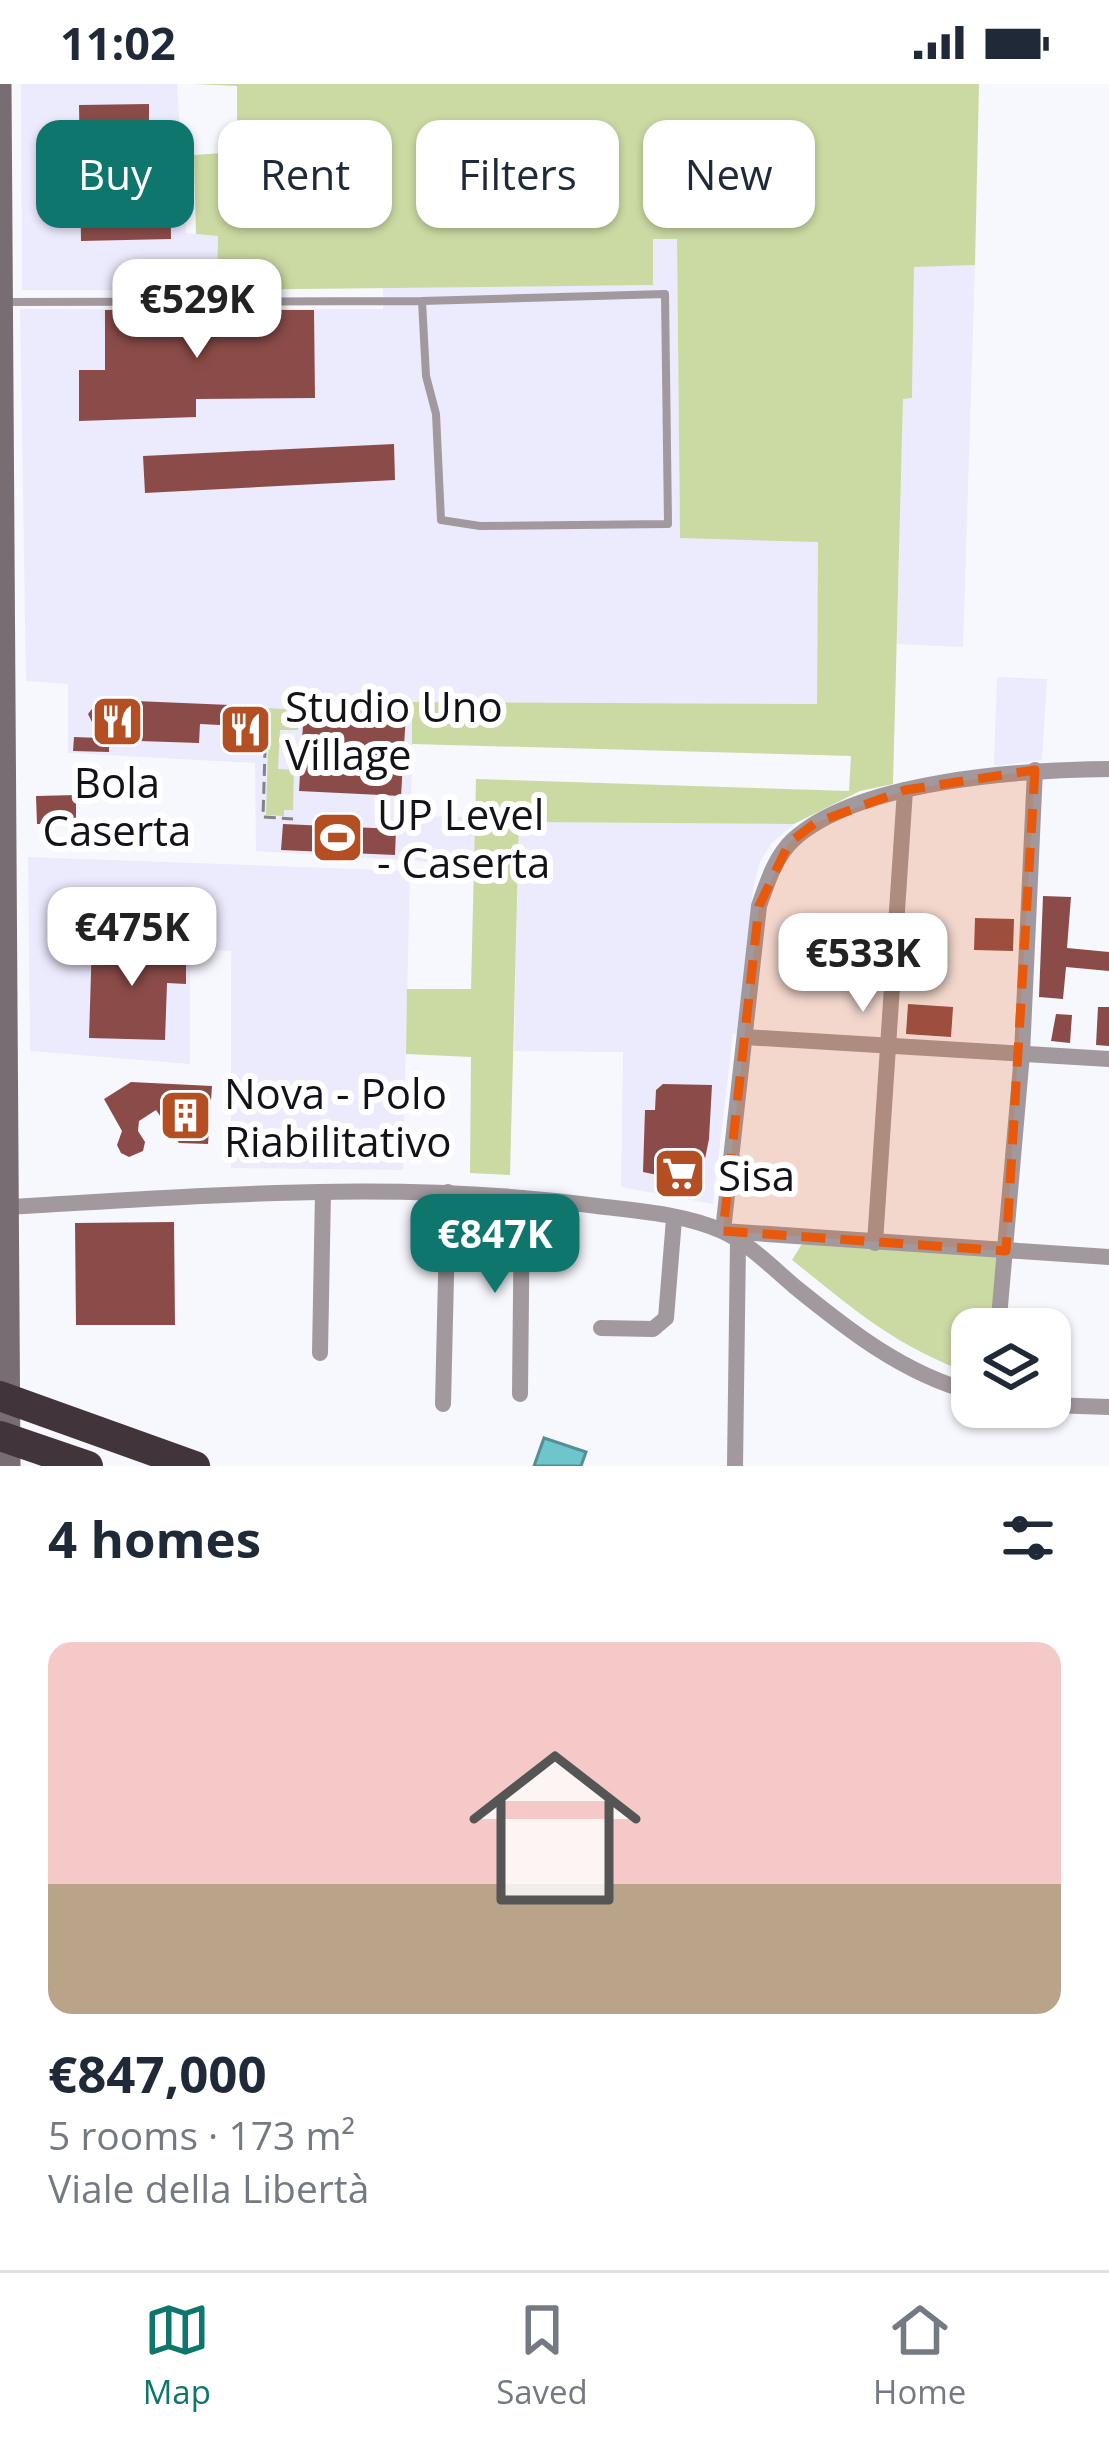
<!DOCTYPE html>
<meta charset="utf-8">
<style>
:root{--surface:#fff;--page:#f6f6f7;--text:#1f2937;--muted:#747a83;--line:#e0e1e3;--accent:#0f766e}
body{margin:0;font-family:"Open Sans",sans-serif;background:var(--page);color:var(--text);height:100vh;display:flex;flex-direction:column;font-size:45px;white-space:nowrap}
*{box-sizing:border-box;margin:0}
p{font-size:39px;color:var(--muted)}
.icon{flex:none;width:66px;height:66px;fill:none;stroke:currentColor;stroke-width:2;stroke-linecap:round;stroke-linejoin:round}
.map{position:relative;height:1382px;overflow:hidden}
.panel{display:flex;flex-direction:column;background:var(--surface);flex:1}
.panel>*{flex:none}
.top-card{position:absolute;left:36px;top:36px;width:1038px;height:108px;display:flex;gap:24px}
.controls{position:absolute;left:951px;top:1224px;display:grid;gap:24px}
.controls a{display:grid;place-items:center;width:120px;height:120px;border-radius:24px;background:var(--surface);box-shadow:0 3px 9px #0004;font-size:60px}
.price{position:absolute;translate:-50% -102px;padding:0 27px;border-radius:24px;background:#fff;color:#222;font-size:39px;line-height:78px;filter:drop-shadow(0 3px 6px #0008)}
.price::after{content:'';position:absolute;left:50%;top:72px;width:36px;height:27px;margin-left:-18px;background:inherit;clip-path:polygon(0 0,100% 0,50% 100%)}
.price.current{background:var(--accent);color:#fff}
ul{padding:0;list-style:none}
li{display:grid;align-content:center;gap:24px;height:636px;padding:0 48px}
li+li{border-top:3px solid var(--line)}
li span{display:grid;place-items:center;height:372px;border-radius:24px;color:#555}
li>.icon{margin-inline-start:auto}
span .icon{width:216px;height:216px;fill:#fffc;stroke-width:1}
li b{font-size:51px}
h2{display:flex;justify-content:space-between;align-items:center;height:144px;padding:0 48px;font-size:51px}
.chip{padding:0 42px;border-radius:24px;background:var(--surface);box-shadow:0 3px 9px #0004;font-size:42px;line-height:108px}
.chip.current{background:var(--accent);color:#fff}
.status{display:flex;justify-content:space-between;align-items:center;height:84px;padding:0 60px;background:var(--surface);direction:ltr}
.status svg{height:33px;fill:currentColor}
.dock{display:flex;justify-content:space-around;align-items:center;height:168px;border-top:3px solid var(--line);background:var(--surface);font-size:33px;color:var(--muted)}
.dock a{display:grid;justify-items:center;gap:6px}
.dock .current{color:var(--accent)}
.map>svg:first-child{display:block}
.built{fill:#eceafd}
.green{fill:#cbdaa3}
.water{fill:#6ec6cc;stroke:#539096;stroke-width:3}
.building{fill:#8b4c49}
.lines{fill:none;stroke-linecap:round;stroke-linejoin:round}
.path{stroke:#838389;stroke-width:3;stroke-dasharray:12 6;stroke-linecap:butt}
.lane{stroke:#a1999d;stroke-width:8}
.street{stroke:#a1999d;stroke-width:16}
.secondary{stroke:#786d72;stroke-width:21}
.highway{stroke:#42343b;stroke-width:30}
.marked{fill:#e8590c;fill-opacity:0.2;stroke:#e8590c;stroke-width:9;stroke-dasharray:24 15;stroke-linejoin:round}
.labels{text-anchor:middle;dominant-baseline:central;stroke-width:12;stroke-linejoin:round;paint-order:stroke}
.poi-label{font-size:42px;fill:#131218;stroke:#fff;text-anchor:start}
</style>
<div class="status"><b>11:02</b><svg viewBox="0 0 49 12"><path d="M0 12V9h3v3zM5 12V6h3v6zM10 12V3h3v9zM15 12V0h3v12zM26 1h20v11H26zM47 4h2v5h-2z"/></svg></div>
<div class="map">
<svg width="1109" height="1382" viewBox="0 0 1109 1382">
<rect width="100%" height="100%" fill="#f7f7fe"/>
<g class="built">
<path d="M21 0H177L186 149 218 152 217 206H22Z"/>
<path d="M677 154 680 453 818 457 817 620 413 618 411 732 475 733 474 788H441L433 778 256 767 255 679 68 669V600L26 597 20 225H383V204L652 201V155Z"/>
<path d="M975 181 963 563 897 560 903 314 912 313 914 182Z"/>
<path d="M997 593 1047 595 1042 676 994 682Z"/>
<path d="M519 738 794 740 771 760 760 778 753 804 740 949 733 950 713 1120 621 1103 623 968 514 967Z"/>
<path d="M28 773 410 787 403 1086 231 1084V867L190 864V980L30 967Z"/>
</g>
<g class="green">
<path d="M193 0H979L975 181 914 183 912 314 903 315 893 700 860 707 794 740 519 738 510 1091 470 1089 471 973 406 970 407 905H471L476 695 849 707 851 672 412 660V618L817 620 818 458 680 454 677 155H653V201L217 206 218 152 196 150 194 71 237 68V2Z"/>
<path d="M250 623 299 626 298 646H280L278 685 294 686 293 726H284V732L266 731 268 666 252 664 258 656 242 645 248 639Z"/>
<path d="M805 1155 1006 1167 998 1245H972V1290C894 1262 855 1226 792 1176Z"/>
</g>
<path class="water" d="M544 1354 586 1368 581 1382H534Z"/>
<g class="building">
<path d="M149 20V55L170 54 171 155 81 157 79 21Z"/>
<path d="M105 226H314L315 314 196 315V333L79 337V286H105Z"/>
<path d="M394 360 395 396 145 409 143 372Z"/>
<path d="M112 616 230 621V632H221L220 641 200 640 199 659 109 656V668L73 667 74 653 100 654 88 630 95 621 112 622Z"/>
<path d="M304 624 406 629 401 712 299 707Z"/>
<path d="M76 711V740H37L36 712Z"/>
<path d="M283 740 396 745 395 771 281 766Z"/>
<path d="M1043 812 1071 813 1067 864 1109 868V887L1066 883 1063 915 1039 913Z"/>
<path d="M975 834 1014 835 1013 867 974 866Z"/>
<path d="M92 857 168 859V873L186 874V900L167 899 165 956 89 954Z"/>
<path d="M908 920 953 923 951 953 906 950Z"/>
<path d="M1098 923H1109V962L1096 961Z"/>
<path d="M1056 930 1072 931 1070 959 1051 957Z"/>
<path d="M131 998 212 1002 208 1060 179 1059 156 1026 139 1037 138 1047 145 1058 143 1067 129 1073 121 1069 117 1061 122 1047 104 1015Z"/>
<path d="M663 1000 712 1001 709 1055 700 1100 643 1088 645 1026H655L656 1006Z"/>
<path d="M174 1138 175 1241H76L75 1139Z"/>
</g>
<g class="lines">
<path class="path" d="M242 665 265 667 263 733 293 735"/>
<path class="lane" d="M3 218 422 217 665 210 668 440 480 442 441 436 436 330 426 292 422 217"/>
<g class="street">
<path d="M1109 685C1023 686 858 696 793 756 775 773 767 799 759 822L723 1147 1109 1173"/>
<path d="M745 953 1109 975"/>
<path d="M7 1123C204 1112 401 1095 597 1122 637 1127 685 1130 722 1147 747 1158 773 1184 794 1202 848 1246 904 1290 972 1308"/>
<path d="M875 1159 905 706"/>
<path d="M601 1244 653 1245 666 1234 674 1135"/>
<path d="M998 1245 1022 970 1035 686"/>
<path d="M320 1269 323 1108"/>
<path d="M520 1310 522 1114"/>
<path d="M443 1320 448 1108"/>
<path d="M1050 1321 1109 1323"/>
<path d="M735 1382 738 1158"/>
</g>
<path class="secondary" d="M1 0 10 1382"/>
<g class="highway">
<path d="M0 1312 195 1382"/>
<path d="M0 1352 88 1382"/>
</g>
</g>
<path class="marked" d="M1035 686 1006 1167 723 1147 759 822 789 759 815 739 905 706Z"/>
<defs>
<symbol id="restaurant-square" viewBox="-11 -11 22 22"><rect x="-9" y="-9" width="18" height="18" rx="4" fill="#b44e23" stroke="#fff"/><path d="M-5-6h1v4h1v-4h1v4h1v-4h1v5L-1.5 .5V6h-2V.5L-5-1ZM5-6V6H3V1.5H1.5Q1.5-4 5-6Z" fill="#fff"/></symbol>
<symbol id="stadium-square" viewBox="-11 -11 22 22"><rect x="-9" y="-9" width="18" height="18" rx="4" fill="#b44e23" stroke="#fff"/><path d="M0-5a6.5 5 0 1 0 0 10a6.5 5 0 1 0 0-10ZM-3.5-1.8h7v3.6h-7Z" fill="#fff"/></symbol>
<symbol id="building-square" viewBox="-11 -11 22 22"><rect x="-9" y="-9" width="18" height="18" rx="4" fill="#b44e23" stroke="#fff"/><path d="M-4-6H4V6H1V3H-1V6H-4ZM-2.5-4.3h1.7v1.8h-1.7ZM.8-4.3h1.7v1.8H.8ZM-2.5-1h1.7V.8h-1.7ZM.8-1h1.7V.8H.8Z" fill="#fff"/></symbol>
<symbol id="supermarket-square" viewBox="-11 -11 22 22"><rect x="-9" y="-9" width="18" height="18" rx="4" fill="#b44e23" stroke="#fff"/><path d="M-6-5.5h2.5l.6 2H6L4.5 2H-2.5L-4.4-4H-6ZM-1.5 3.2a1.3 1.3 0 1 0 .1 0ZM3 3.2a1.3 1.3 0 1 0 .1 0Z" fill="#fff"/></symbol>
</defs>
<g fill-rule="evenodd">
<use href="#restaurant-square" x="88" y="608" width="59" height="59"/>
<use href="#restaurant-square" x="216" y="616" width="59" height="59"/>
<use href="#stadium-square" x="308" y="724" width="59" height="59"/>
<use href="#building-square" x="156" y="1002" width="59" height="59"/>
<use href="#supermarket-square" x="650" y="1060" width="59" height="59"/>
</g>
<g class="labels">
<g class="poi-label">
<text x="285" y="621">Studio Uno<tspan x="285" dy="48">Village</tspan></text>
<text x="117" y="697" text-anchor="middle">Bola<tspan x="117" dy="48">Caserta</tspan></text>
<text x="377" y="729">UP Level<tspan x="377" dy="48">- Caserta</tspan></text>
<text x="224" y="1008">Nova - Polo<tspan x="224" dy="48">Riabilitativo</tspan></text>
<text x="718" y="1090">Sisa</text>
</g>
</g>
</svg>
<div class="controls">
<a><svg class="icon" aria-label="layers" viewBox="0 0 24 24"><path d="M12 4l9 5-9 5-9-5zM3 14l9 5 9-5"/></svg></a>
</div>
<b class="price" style="left:197px;top:277px">€529K</b>
<b class="price" style="left:132px;top:905px">€475K</b>
<b class="price" style="left:863px;top:931px">€533K</b>
<b class="price current" style="left:495px;top:1212px">€847K</b>
<div class="top-card">
<a class="chip current">Buy</a>
<a class="chip">Rent</a>
<a class="chip">Filters</a>
<a class="chip">New</a>
</div>
</div>
<section class="panel">
<h2>4 homes<svg class="icon" aria-label="filters" viewBox="0 0 24 24"><path d="M4 7h16M4 17h16"/><circle cx="9" cy="7" r="2"/><circle cx="15" cy="17" r="2"/></svg></h2>
<ul>
<li><span style="background:linear-gradient(#f6c9c9 65%,#b9a48a 0)"><svg class="icon" aria-label="home" viewBox="0 0 24 24"><path d="M3 11l9-7 9 7M6 9v11h12V9"/></svg></span><div><b>€847,000</b><p>5 rooms · 173 m²</p><p>Viale della Libertà</p></div></li>
</ul>
</section>
<nav class="dock">
<a class="current"><svg class="icon" aria-label="map" viewBox="0 0 24 24"><path d="M3 6l6-2 6 2 6-2v14l-6 2-6-2-6 2zM9 4v14M15 6v14"/></svg>Map</a>
<a><svg class="icon" aria-label="saved" viewBox="0 0 24 24"><path d="M7 4h10v16l-5-4-5 4z"/></svg>Saved</a>
<a><svg class="icon" aria-label="home" viewBox="0 0 24 24"><path d="M3 11l9-7 9 7M6 9v11h12V9"/></svg>Home</a>
</nav>
